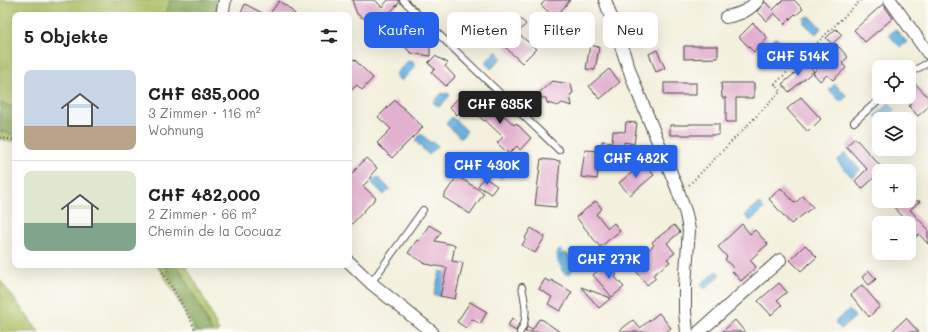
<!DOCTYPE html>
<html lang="de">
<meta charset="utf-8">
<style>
:root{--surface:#fff;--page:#f6f6f6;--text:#222;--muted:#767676;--line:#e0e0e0;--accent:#2563eb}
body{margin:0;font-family:Mali,sans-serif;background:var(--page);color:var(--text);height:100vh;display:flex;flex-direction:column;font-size:15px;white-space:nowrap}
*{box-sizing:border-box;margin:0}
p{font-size:13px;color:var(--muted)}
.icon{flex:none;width:22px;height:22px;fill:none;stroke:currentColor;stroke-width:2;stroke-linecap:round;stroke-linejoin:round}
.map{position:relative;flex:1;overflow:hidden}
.drawer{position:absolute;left:12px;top:12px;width:340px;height:256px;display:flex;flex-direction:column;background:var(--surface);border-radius:8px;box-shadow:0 4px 16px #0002}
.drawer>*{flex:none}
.guide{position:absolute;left:364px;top:12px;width:380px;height:36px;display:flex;gap:8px}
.tools{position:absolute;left:872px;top:60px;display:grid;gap:8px}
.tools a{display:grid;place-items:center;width:44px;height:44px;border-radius:8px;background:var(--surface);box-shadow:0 4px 16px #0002;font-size:20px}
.price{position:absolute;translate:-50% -34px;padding:0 9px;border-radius:4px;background:var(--accent);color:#fff;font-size:13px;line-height:26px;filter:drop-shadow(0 1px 2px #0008)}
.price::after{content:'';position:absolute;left:50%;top:24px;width:12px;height:9px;margin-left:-6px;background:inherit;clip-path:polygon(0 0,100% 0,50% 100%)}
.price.active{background:#222;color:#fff}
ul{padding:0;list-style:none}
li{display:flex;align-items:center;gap:12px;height:100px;padding:0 12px}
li+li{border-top:1px solid var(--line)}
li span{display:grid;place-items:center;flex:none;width:112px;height:80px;border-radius:8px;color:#555}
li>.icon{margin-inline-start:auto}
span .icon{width:48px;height:48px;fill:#fffc;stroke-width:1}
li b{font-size:17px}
h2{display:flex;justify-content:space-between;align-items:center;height:48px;padding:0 12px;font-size:17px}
.pill{padding:0 14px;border-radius:8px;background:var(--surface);box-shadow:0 4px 16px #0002;font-size:14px;line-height:36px}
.pill.active{background:var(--accent);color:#fff}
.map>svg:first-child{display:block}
.green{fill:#aabf64;stroke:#6a7548}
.forest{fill:#87a65a;stroke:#596842}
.water{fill:#69b2e1;stroke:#4a6e86}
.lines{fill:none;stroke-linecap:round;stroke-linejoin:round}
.stream{stroke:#69b2e1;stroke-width:3.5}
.building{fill:#e3b1d0}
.service-casing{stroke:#494946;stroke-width:8}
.minor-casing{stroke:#494946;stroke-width:14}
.path{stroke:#494946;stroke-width:2;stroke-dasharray:1 3;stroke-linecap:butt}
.service{stroke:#fff;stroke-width:6}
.minor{stroke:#fff;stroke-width:12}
</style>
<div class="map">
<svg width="928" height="332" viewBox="0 0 928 332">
<rect width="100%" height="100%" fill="#fdfcf7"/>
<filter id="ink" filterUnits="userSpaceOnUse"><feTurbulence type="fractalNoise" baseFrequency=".025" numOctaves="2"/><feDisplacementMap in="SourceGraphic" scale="8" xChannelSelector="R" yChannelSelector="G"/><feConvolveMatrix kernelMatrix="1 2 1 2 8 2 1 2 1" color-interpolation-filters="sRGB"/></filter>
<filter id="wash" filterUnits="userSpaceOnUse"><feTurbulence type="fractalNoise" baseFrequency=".012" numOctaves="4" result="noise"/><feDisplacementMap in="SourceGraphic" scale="16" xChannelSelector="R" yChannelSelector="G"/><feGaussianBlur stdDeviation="0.9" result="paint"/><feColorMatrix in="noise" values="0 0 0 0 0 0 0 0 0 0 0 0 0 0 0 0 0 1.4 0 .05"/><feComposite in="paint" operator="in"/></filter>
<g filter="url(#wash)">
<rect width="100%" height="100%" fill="#f3f0dd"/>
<g class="green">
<path d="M0 0H220L216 15H15V129L0 124Z"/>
<path d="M0 131 15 135V142L0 139Z"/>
<path d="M157 265H164L197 332H194L175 294Z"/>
<path d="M176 265H185C199 286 209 309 219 332H212L197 300Z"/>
<path d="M0 280 39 332H0Z"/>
</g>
<g class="forest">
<path d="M170 0H220L216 15H166Z"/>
<path d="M0 103 15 107V135L0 131Z"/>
<path d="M164 265H176L180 269 212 332H197Z"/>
</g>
<g class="water">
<path d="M810 16 821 28 816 34 804 23V18Z"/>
<path d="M895 29 907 42 900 47 889 35Z"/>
<path d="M777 38 791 51 785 57 772 44 773 39Z"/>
<path d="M496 51 502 57 491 69 485 63Z"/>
<path d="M408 61 413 62 415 67 401 81 395 75Z"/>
<path d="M835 84 847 96 841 102 829 90Z"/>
<path d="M442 93 444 94 448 93 450 95 439 107 433 102Z"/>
<path d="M889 103 895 110 884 119H879V120L875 116Z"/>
<path d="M452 117 467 131 461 138 446 124Z"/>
<path d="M421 134 431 143 433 142 438 146 429 155 415 141Z"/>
<path d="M845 153 860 170 852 177 837 161Z"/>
<path d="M508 160 515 163 501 179 495 173Z"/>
<path d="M377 177 390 189 384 195 371 182Z"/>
<path d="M759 203 764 209 750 221 745 215Z"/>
<path d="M562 253C572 253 572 264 572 271L570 274H565L562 271 563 264 560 256Z"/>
<path d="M440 271 448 273 440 296 434 295Z"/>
<path d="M717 271 720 275 705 289 701 284Z"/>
<path d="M849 310 855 317 841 329 835 322Z"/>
</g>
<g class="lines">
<path class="stream" d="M560 251 558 254 559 262 563 267"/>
</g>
<g id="blocks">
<g class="building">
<path d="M352 0H375L382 7 388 0H399V3L379 24H373L357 14Z"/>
<path d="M546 0H570L555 18 541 5Z"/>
<path d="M783 0H794L803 9 796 15 795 14 785 24 774 13 767 21 757 11 765 2 773 10Z"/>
<path d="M279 1 289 8 296 15H269Z"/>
<path d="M245 4 266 15H240Z"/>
<path d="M883 4 893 18 865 42 854 30Z"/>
<path d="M519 18 526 24 518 33 536 49 522 63 504 46 515 35 509 28Z"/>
<path d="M402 22H412L413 32 422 39H427L430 43V56L411 53 401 43Z"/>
<path d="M753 23 768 38 754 52 739 37Z"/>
<path d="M836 29 842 35 832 44 826 38Z"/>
<path d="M590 45 599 47 595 70 586 69Z"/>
<path d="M684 46H718V58L684 59Z"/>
<path d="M839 47 848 57 842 63 846 68 833 80 827 75 820 81 813 73Z"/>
<path d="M657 50 665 68 656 72 649 54Z"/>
<path d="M435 56 448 63 445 66 455 77 446 86 431 72 435 69 428 63Z"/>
<path d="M354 59 373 78 362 90 357 85 349 92V64Z"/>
<path d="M804 61 814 71 789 92 782 84 799 70 796 68Z"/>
<path d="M609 69 620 82 600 99 589 86Z"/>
<path d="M909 77 928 97V107L918 116 909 106 912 104 909 101Z"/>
<path d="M552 81 571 84 573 93 570 95 572 106 562 103 558 106 547 103 546 98H541L540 92Z"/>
<rect x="664" y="83" width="32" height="12"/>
<path d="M721 83H754V98H736V122H726V98H722Z"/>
<path d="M481 94 514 125 516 123 531 138 520 150 517 146 509 154 497 143 503 137 485 120 484 121 468 106Z"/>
<path d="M459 97 467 104 457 115 450 107Z"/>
<path d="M801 97 821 119 808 132 787 109Z"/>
<path d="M395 100 423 127 392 158 377 143 391 129 378 117Z"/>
<path d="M626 122 637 123 634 144 624 142 623 154 612 152 610 164 599 163 597 179 581 177 585 150 601 151 602 141 612 142 613 131 625 132Z"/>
<path d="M689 124H719V135H670V125H689Z"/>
<path d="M855 138 883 169 879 171V173L862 189 855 181 867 169 846 146Z"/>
<path d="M366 158 377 168 371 175 372 177 363 186 376 198 349 227V177Z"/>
<path d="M541 159 560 161 556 207 535 205Z"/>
<path d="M643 163 654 175 630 195 619 183Z"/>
<path d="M457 176 484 193 470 214 443 197Z"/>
<path d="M484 177 497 186 491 194 478 186Z"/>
<path d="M781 188 795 203 803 196 813 207 791 224 769 199Z"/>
<path d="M596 201 602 209 596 214 608 228 614 223 620 231 600 247 576 217Z"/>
<path d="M888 201H920L910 210 928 229V244L919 234 914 238 909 231V223Z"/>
<path d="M742 224 750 234 755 230 768 244 750 260 756 267 741 281 732 271 734 269 725 259 727 257 718 247Z"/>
<path d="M429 225 441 232 435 241 455 245 452 261 463 263 455 299 440 296 447 268 426 264 408 253 417 240 419 241Z"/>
<path d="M674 225 680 232 667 243 675 253 667 259 670 262 653 275 656 278 647 285 633 267 641 260 639 257 654 245 652 242Z"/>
<path d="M531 228 545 237 535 253 522 245 526 239 525 238Z"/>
<path d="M805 245 817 257 801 271 790 260Z"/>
<path d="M607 263 617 275 615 277 624 287 612 297 593 275Z"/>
<path d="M869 271 876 279 869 285 862 277Z"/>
<path d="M545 279 550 282 551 280 572 292 560 311 548 304 552 297 539 289Z"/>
<path d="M779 283 787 292 777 300 782 305 771 315 758 301Z"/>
<path d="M862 285 880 306 869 317 851 295Z"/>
<path d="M581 287 611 298 599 308Z"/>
<path d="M470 302 487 312 480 324 472 319 466 328 457 322Z"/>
<path d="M659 313 671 328 666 332H618L633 320 640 328Z"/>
<path d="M512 318 519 323 516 331 508 326Z"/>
<path d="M906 318 919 332H891Z"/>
<path d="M539 319 543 320 560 332H525L527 327 532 330Z"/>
<path d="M735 320 745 332H722Z"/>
</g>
</g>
</g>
<g filter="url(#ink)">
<use href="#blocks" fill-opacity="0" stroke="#494946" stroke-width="1"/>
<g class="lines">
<defs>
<g id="service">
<path d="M403 0 559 150"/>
<path d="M909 73 928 63"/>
<path d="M854 122 882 97"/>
<path d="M371 283 423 210"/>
<path d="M520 332C529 318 525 302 522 287"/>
</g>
<g id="minor">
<path d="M605 0 634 83 677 188 686 214 689 230 685 285V312L687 332"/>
<path d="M890 0 928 53"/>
<path d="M222 15 225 0"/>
<path d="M726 17C741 14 748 11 758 0"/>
<path d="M349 262 371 283 432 332"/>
<path d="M699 332 780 260"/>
</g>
</defs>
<use href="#service" class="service-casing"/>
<use href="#minor" class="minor-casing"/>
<g class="path">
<path d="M0 138 15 140"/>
<path d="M689 185 781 91 775 84 861 0"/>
<path d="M159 265C171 288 186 308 196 332"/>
</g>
<use href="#service" class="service"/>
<use href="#minor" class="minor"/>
</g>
</g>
</svg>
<div class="tools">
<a><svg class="icon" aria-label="locate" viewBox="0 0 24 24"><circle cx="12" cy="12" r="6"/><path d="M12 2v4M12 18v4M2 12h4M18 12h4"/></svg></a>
<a><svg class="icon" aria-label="layers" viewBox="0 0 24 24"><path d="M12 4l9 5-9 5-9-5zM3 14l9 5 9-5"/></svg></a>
<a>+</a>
<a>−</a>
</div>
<b class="price" style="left:798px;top:77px">CHF 514K</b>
<b class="price active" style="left:500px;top:125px">CHF 635K</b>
<b class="price" style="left:636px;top:179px">CHF 482K</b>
<b class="price" style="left:487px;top:186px">CHF 430K</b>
<b class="price" style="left:609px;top:280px">CHF 277K</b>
<div class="guide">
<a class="pill active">Kaufen</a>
<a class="pill">Mieten</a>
<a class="pill">Filter</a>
<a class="pill">Neu</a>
</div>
<section class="drawer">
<h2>5 Objekte<svg class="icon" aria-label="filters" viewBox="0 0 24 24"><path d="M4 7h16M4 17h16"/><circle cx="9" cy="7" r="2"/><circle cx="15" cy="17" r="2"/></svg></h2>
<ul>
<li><span style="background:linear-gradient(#c9d6e8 70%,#b9a48a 0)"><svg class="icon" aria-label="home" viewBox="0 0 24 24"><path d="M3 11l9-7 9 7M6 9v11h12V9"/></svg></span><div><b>CHF 635,000</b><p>3 Zimmer · 116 m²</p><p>Wohnung</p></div></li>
<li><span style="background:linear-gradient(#dfe7d0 65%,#7fa58c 0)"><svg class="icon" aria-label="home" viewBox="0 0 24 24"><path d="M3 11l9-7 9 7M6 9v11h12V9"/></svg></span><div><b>CHF 482,000</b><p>2 Zimmer · 66 m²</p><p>Chemin de la Cocuaz</p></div></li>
</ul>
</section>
</div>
